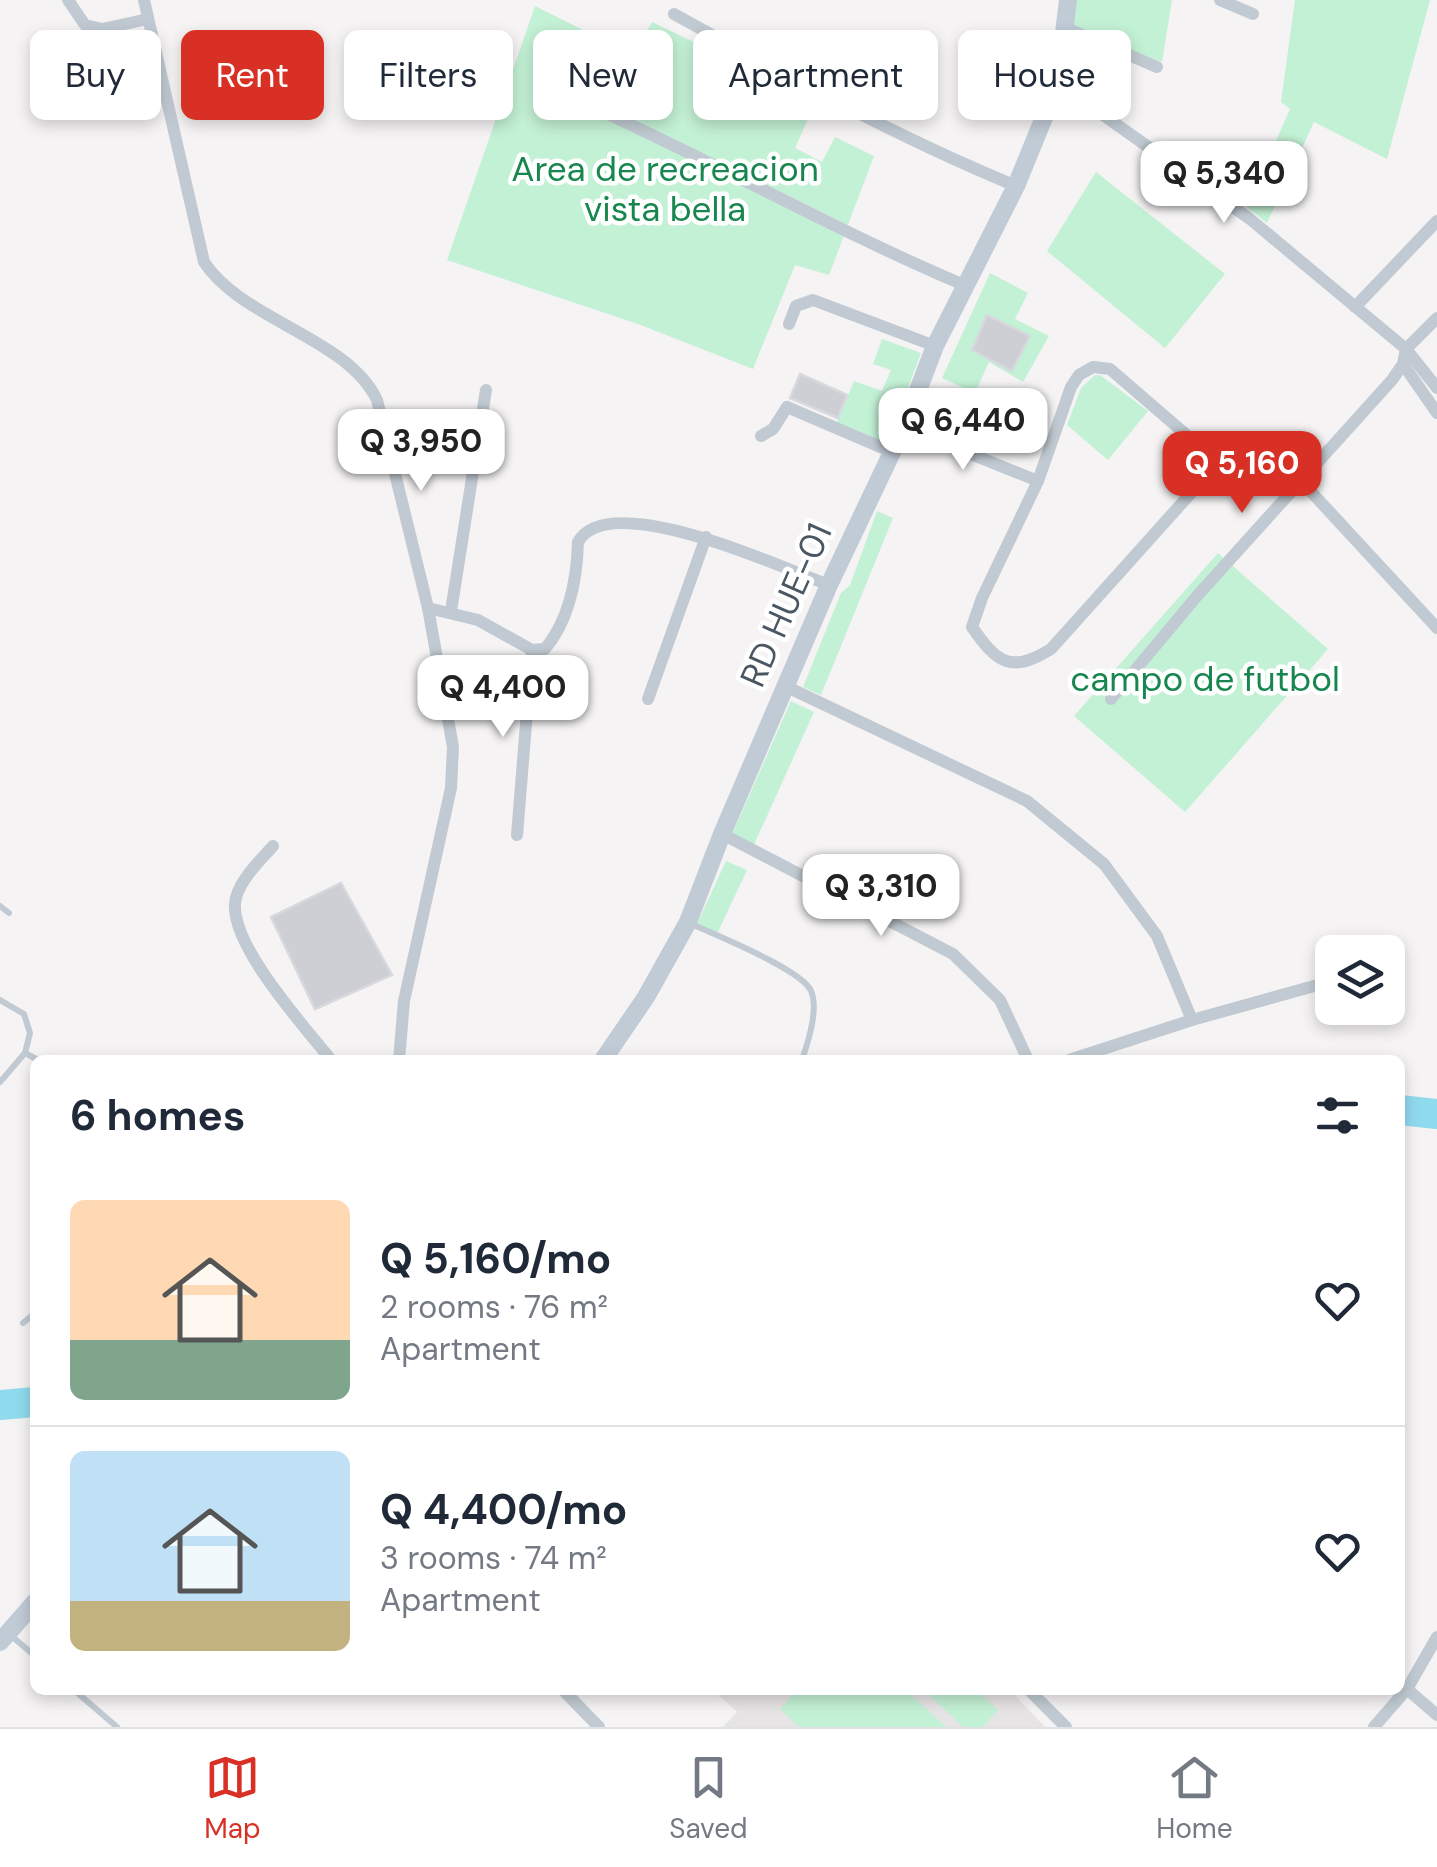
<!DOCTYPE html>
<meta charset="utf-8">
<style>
:root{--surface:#fff;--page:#f6f6f7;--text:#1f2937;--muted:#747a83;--line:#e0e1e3;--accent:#d93025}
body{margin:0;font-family:"DM Sans",sans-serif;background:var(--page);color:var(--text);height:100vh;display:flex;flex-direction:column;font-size:38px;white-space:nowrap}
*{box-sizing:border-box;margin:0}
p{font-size:32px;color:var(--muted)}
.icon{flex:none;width:55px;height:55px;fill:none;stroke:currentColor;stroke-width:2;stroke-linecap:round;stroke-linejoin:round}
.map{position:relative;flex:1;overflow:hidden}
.panel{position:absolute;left:30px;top:1055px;width:1375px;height:640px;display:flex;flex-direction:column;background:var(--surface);border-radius:15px;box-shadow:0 5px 15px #0003}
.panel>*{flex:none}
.guide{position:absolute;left:30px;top:30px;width:1378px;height:90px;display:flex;gap:20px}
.controls{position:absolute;left:1315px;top:935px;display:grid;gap:20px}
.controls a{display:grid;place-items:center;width:90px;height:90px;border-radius:15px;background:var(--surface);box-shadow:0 5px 15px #0003;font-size:50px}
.price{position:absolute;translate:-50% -85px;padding:0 22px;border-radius:20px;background:#fff;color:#222;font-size:32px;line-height:65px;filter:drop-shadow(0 2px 5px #0008)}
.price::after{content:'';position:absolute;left:50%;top:60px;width:30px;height:22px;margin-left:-15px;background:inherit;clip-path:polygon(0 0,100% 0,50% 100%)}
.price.on{background:var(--accent);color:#fff}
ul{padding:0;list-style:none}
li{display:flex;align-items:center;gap:30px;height:250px;padding:0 40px}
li+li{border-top:2px solid var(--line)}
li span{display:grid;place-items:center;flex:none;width:280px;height:200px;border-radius:15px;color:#555}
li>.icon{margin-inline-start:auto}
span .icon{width:120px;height:120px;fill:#fffc;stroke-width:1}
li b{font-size:42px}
h2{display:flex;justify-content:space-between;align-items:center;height:120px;padding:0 40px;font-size:42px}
.tag{padding:0 35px;border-radius:15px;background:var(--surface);box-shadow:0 5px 15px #0003;font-size:35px;line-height:90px}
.tag.on{background:var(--accent);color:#fff}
.dock{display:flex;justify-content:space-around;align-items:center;height:140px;border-top:2px solid var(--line);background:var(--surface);font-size:28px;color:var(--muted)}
.dock a{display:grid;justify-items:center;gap:5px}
.dock .on{color:var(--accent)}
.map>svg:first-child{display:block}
.education{fill:#e6e4e5}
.green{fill:#c3f1d5}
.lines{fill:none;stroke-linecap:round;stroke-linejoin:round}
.river{stroke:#90daee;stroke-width:30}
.building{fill:#cdcfd5;stroke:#d7d9de;stroke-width:2.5}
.lane{stroke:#c1cad2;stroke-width:6}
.street{stroke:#c1cad2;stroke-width:12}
.secondary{stroke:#c1cbd6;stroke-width:18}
.labels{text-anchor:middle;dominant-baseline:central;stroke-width:9;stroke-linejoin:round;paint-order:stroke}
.park-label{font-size:35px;fill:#17864f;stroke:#fff}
.street-label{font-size:35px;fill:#4a5661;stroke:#fff}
</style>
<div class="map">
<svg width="1437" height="1727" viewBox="0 0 1437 1727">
<rect width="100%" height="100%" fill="#f5f3f3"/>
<path class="education" d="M713 1690H1010L1045 1727H723L737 1712Z"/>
<g class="green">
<path d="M1074 0H1172L1162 62 1073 28Z"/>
<path d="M1295 0H1430L1387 159 1314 122 1267 223 1247 207 1290 109 1281 102Z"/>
<path d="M535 6 633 55 652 22 816 101 795 148 822 162 835 137 874 156 829 275 795 265 753 369 638 324 447 260Z"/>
<path d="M1096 172 1225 274 1165 348 1047 251Z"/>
<path d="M990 273 1028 293 1015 319 1049 336 1023 382 989 362 975 393 942 378Z"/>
<path d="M882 339 921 353 885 449 835 427 854 381 882 391 891 370 873 364Z"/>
<path d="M1095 375H1100L1148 411 1108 460 1067 425 1081 388Z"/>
<path d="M877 511 893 518 821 695 803 687 841 593 850 585Z"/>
<path d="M1218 553 1328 649 1185 812 1074 716Z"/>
<path d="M791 701 814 712 752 849 730 839Z"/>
<path d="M726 861 747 870 716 936 696 926Z"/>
<path d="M797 1690H917L912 1696 946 1727H799L780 1709Z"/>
<path d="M924 1690H976L998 1710 983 1727H963Z"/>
</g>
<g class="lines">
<g class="river">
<path d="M1400 1110 1437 1114"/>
<path d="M0 1405 35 1402"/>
</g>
</g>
<g class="building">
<path d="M987 315 1030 336 1012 371 972 350Z"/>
<path d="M800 374 847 395 838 418 790 398Z"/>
<path d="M341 883 392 975 315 1009 271 917Z"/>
</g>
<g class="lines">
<g class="lane">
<path d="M0 906 9 913"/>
<path d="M689 923C713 934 803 970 811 991 819 1009 808 1042 802 1060"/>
<path d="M0 1000 24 1014 30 1033 25 1053"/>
<path d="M0 1082 25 1053 38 1060"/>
<path d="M23 1323 35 1313"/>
<path d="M9 1634 35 1656"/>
<path d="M74 1690 117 1727"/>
</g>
<g class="street">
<path d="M68 0 85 25 102 29 148 19"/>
<path d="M144 0 204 262C243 321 347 337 377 400L428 608 453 747 451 788 404 1001 399 1060"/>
<path d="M1220 0 1253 14"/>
<path d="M674 14C786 76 897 137 1016 186"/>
<path d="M1066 28 1157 67"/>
<path d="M1058 83 1250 219 1406 349 1437 388"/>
<path d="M588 105C715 162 836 231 964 285"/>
<path d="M1355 307 1437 221"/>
<path d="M789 324 796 306 813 300 935 346"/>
<path d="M1403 364 1437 413"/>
<path d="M1093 367 1110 369 1197 444 1207 468 1200 483 1051 649C1011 674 997 663 972 627L982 598 1038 481 1071 387 1079 375Z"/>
<path d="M904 427 1038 481"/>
<path d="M761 436 773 429 787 407 892 452"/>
<path d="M1302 482 1437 628"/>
<path d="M428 608 478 620 532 650 545 649C569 620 577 579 578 542 609 487 782 568 829 585"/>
<path d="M451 611 486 390"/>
<path d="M785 686 1027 801 1104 864 1157 936 1192 1020"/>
<path d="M648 699 706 537"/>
<path d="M1111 699 1197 596 1392 380 1403 364 1406 349 1437 318"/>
<path d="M722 834 953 954 1000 1000 1028 1060"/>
<path d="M517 835 532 650"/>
<path d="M273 846C260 861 236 883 235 904 232 947 304 1026 331 1060"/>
<path d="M1069 1060 1192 1020 1332 981"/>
<path d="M1400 1683 1437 1715"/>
<path d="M563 1690 599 1727"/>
<path d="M1029 1690 1066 1727"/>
<path d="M1374 1727 1407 1689 1437 1637"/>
</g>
<g class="secondary">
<path d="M603 1060 646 997 688 922 722 834 829 585 904 427 935 346 1016 186 1058 83 1068 0"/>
<path d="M0 1642 35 1602"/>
</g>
</g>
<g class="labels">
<g class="park-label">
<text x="665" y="169">Area de recreacion<tspan x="665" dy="40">vista bella</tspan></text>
<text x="1205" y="679">campo de futbol</text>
</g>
<g class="street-label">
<text transform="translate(786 605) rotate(-66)">RD HUE-01</text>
</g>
</g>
</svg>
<div class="controls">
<a><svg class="icon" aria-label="layers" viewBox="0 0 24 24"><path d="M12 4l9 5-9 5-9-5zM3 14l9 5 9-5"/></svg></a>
</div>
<b class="price" style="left:1224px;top:226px">Q 5,340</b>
<b class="price" style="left:963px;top:473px">Q 6,440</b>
<b class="price" style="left:421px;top:494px">Q 3,950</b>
<b class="price on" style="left:1242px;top:516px">Q 5,160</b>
<b class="price" style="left:503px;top:740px">Q 4,400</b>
<b class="price" style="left:881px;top:939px">Q 3,310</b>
<div class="guide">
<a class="tag">Buy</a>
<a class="tag on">Rent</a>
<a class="tag">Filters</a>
<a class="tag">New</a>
<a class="tag">Apartment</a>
<a class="tag">House</a>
</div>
<section class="panel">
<h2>6 homes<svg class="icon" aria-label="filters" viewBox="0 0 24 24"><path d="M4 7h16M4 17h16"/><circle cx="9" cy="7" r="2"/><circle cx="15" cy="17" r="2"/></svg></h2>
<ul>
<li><span style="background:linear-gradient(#ffd9b3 70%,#7fa58c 0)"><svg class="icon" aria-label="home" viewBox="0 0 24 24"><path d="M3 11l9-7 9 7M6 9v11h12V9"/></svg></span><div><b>Q 5,160/mo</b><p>2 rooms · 76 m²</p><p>Apartment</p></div><svg class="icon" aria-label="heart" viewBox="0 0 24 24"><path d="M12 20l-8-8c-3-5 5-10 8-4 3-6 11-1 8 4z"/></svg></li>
<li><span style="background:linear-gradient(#bfe0f5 75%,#c2b280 0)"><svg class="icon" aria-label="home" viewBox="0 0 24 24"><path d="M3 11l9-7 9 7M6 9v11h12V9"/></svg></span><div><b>Q 4,400/mo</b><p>3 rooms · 74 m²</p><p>Apartment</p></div><svg class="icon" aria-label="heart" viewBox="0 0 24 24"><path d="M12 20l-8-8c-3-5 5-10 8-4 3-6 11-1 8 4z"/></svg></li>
</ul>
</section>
</div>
<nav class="dock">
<a class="on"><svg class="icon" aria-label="map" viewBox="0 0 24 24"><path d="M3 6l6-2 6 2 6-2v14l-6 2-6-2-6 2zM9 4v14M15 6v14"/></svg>Map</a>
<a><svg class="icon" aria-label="saved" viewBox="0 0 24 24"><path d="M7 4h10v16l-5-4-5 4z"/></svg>Saved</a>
<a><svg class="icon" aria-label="home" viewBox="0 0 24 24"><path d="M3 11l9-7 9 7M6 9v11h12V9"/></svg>Home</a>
</nav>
